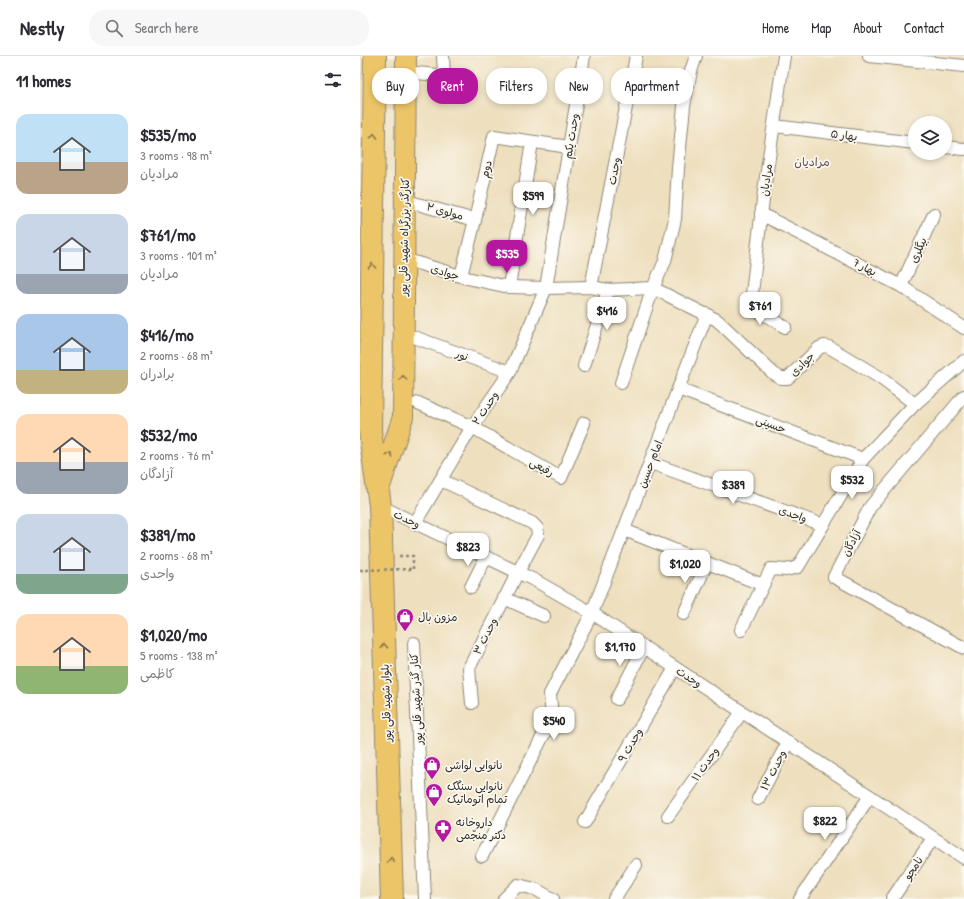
<!DOCTYPE html>
<meta charset="utf-8">
<style>
:root{--surface:#fff;--page:#f7f7f7;--text:#2b2b33;--muted:#7c7c81;--line:#e1e1e2;--accent:#b5179e}
body{margin:0;font-family:"Patrick Hand","Playpen Sans Arabic",sans-serif;background:var(--page);color:var(--text);height:100vh;display:flex;flex-direction:column;font-size:15px;white-space:nowrap}
*{box-sizing:border-box;margin:0}
p{font-size:13px;color:var(--muted)}
.icon{flex:none;width:22px;height:22px;fill:none;stroke:currentColor;stroke-width:2;stroke-linecap:round;stroke-linejoin:round}
.map{position:relative;flex:1;overflow:hidden}
.sheet{display:flex;flex-direction:column;background:var(--surface);width:360px}
.sheet>*{flex:none}
.guide{position:absolute;left:12px;top:12px;width:380px;height:36px;display:flex;gap:8px}
.controls{position:absolute;left:548px;top:60px;display:grid;gap:8px}
.controls a{display:grid;place-items:center;width:44px;height:44px;border-radius:50%;background:var(--surface);box-shadow:0 2px 6px #0003;font-size:20px}
.price{position:absolute;translate:-50% -34px;padding:0 9px;border-radius:8px;background:#fff;color:#222;font-size:13px;line-height:26px;filter:drop-shadow(0 1px 2px #0008)}
.price::after{content:'';position:absolute;left:50%;top:24px;width:12px;height:9px;margin-left:-6px;background:inherit;clip-path:polygon(0 0,100% 0,50% 100%)}
.price.on{background:var(--accent);color:#fff}
ul{padding:0;list-style:none}
li{display:flex;align-items:center;gap:12px;height:100px;padding:0 16px}
li span{display:grid;place-items:center;flex:none;width:112px;height:80px;border-radius:12px;color:#555}
li>.icon{margin-inline-start:auto}
span .icon{width:48px;height:48px;fill:#fffc;stroke-width:1}
li b{font-size:17px}
h2{display:flex;justify-content:space-between;align-items:center;height:48px;padding:0 16px;font-size:17px}
.chip{padding:0 14px;border-radius:16px;background:var(--surface);box-shadow:0 2px 6px #0003;font-size:14px;line-height:36px}
.chip.on{background:var(--accent);color:#fff}
header{display:flex;align-items:center;gap:24px;box-sizing:border-box;height:56px;padding:0 20px;background:var(--surface);border-bottom:1px solid var(--line)}
header strong{font-size:19px}
nav{display:flex;gap:22px;margin-inline-start:auto;font-size:14px}
.search{width:280px;height:36px;background:var(--page);display:flex;align-items:center;gap:10px;box-sizing:border-box;padding:0 14px;border-radius:16px;color:var(--muted);font-size:15px}
main{display:flex;flex:1;min-height:0}
.map>svg:first-child{display:block}
.lines{fill:none;stroke-linecap:round;stroke-linejoin:round}
.street-casing{stroke:#8c8574;stroke-width:14}
.primary-casing{stroke:#8c8574;stroke-width:22}
.highway-casing{stroke:#8c8574;stroke-width:24}
.path{stroke:#8c8574;stroke-width:2.5;stroke-dasharray:3 3;stroke-linecap:butt}
.street{stroke:#fff;stroke-width:12}
.primary{stroke:#edc569;stroke-width:20}
.highway{stroke:#edc569;stroke-width:22}
.path-bridge{stroke:#8c8574;stroke-width:2.5;stroke-dasharray:3 3;stroke-linecap:butt}
.oneway{stroke:#8c784a}
.labels{text-anchor:middle;dominant-baseline:central;stroke-width:3.5;stroke-linejoin:round;paint-order:stroke}
.street-label{font-size:11px;fill:#2b2b2b;stroke:#fbf7ec}
.poi-label{font-size:11px;fill:#2b2b2b;stroke:#fbf7ec;text-anchor:start}
.neighbourhood-label{font-size:12px;fill:#64505b;stroke:#fbf7ec}
</style>
<header>
<strong>Nestly</strong>
<div class="search"><svg class="icon" aria-label="search" viewBox="0 0 24 24"><circle cx="10" cy="10" r="6"/><path d="M15 15l6 6"/></svg>Search here</div>
<nav><a>Home</a><a>Map</a><a>About</a><a>Contact</a></nav>
</header>
<main>
<section class="sheet">
<h2>11 homes<svg class="icon" aria-label="filters" viewBox="0 0 24 24"><path d="M4 7h16M4 17h16"/><circle cx="9" cy="7" r="2"/><circle cx="15" cy="17" r="2"/></svg></h2>
<ul>
<li><span style="background:linear-gradient(#bfe0f5 60%,#b9a48a 0)"><svg class="icon" aria-label="home" viewBox="0 0 24 24"><path d="M3 11l9-7 9 7M6 9v11h12V9"/></svg></span><div><b>$535/mo</b><p>3 rooms · 98 m²</p><p>مرادیان</p></div></li>
<li><span style="background:linear-gradient(#c9d6e8 75%,#9aa5b1 0)"><svg class="icon" aria-label="home" viewBox="0 0 24 24"><path d="M3 11l9-7 9 7M6 9v11h12V9"/></svg></span><div><b>$761/mo</b><p>3 rooms · 101 m²</p><p>مرادیان</p></div></li>
<li><span style="background:linear-gradient(#a9c7e8 70%,#c2b280 0)"><svg class="icon" aria-label="home" viewBox="0 0 24 24"><path d="M3 11l9-7 9 7M6 9v11h12V9"/></svg></span><div><b>$416/mo</b><p>2 rooms · 68 m²</p><p>برادران</p></div></li>
<li><span style="background:linear-gradient(#ffd9b3 60%,#9aa5b1 0)"><svg class="icon" aria-label="home" viewBox="0 0 24 24"><path d="M3 11l9-7 9 7M6 9v11h12V9"/></svg></span><div><b>$532/mo</b><p>2 rooms · 76 m²</p><p>آزادگان</p></div></li>
<li><span style="background:linear-gradient(#c9d6e8 75%,#7fa58c 0)"><svg class="icon" aria-label="home" viewBox="0 0 24 24"><path d="M3 11l9-7 9 7M6 9v11h12V9"/></svg></span><div><b>$389/mo</b><p>2 rooms · 68 m²</p><p>واحدی</p></div></li>
<li><span style="background:linear-gradient(#ffd9b3 65%,#8fb573 0)"><svg class="icon" aria-label="home" viewBox="0 0 24 24"><path d="M3 11l9-7 9 7M6 9v11h12V9"/></svg></span><div><b>$1,020/mo</b><p>5 rooms · 138 m²</p><p>کاظمی</p></div></li>
</ul>
</section>
<div class="map">
<svg width="604" height="843" viewBox="0 0 604 843">
<rect width="100%" height="100%" fill="#fbf7ec"/>
<filter id="ink" filterUnits="userSpaceOnUse"><feTurbulence type="fractalNoise" baseFrequency=".025" numOctaves="2"/><feDisplacementMap in="SourceGraphic" scale="8" xChannelSelector="R" yChannelSelector="G"/><feConvolveMatrix kernelMatrix="1 2 1 2 8 2 1 2 1" color-interpolation-filters="sRGB"/></filter>
<filter id="wash" filterUnits="userSpaceOnUse"><feTurbulence type="fractalNoise" baseFrequency=".012" numOctaves="4" result="noise"/><feDisplacementMap in="SourceGraphic" scale="16" xChannelSelector="R" yChannelSelector="G"/><feGaussianBlur stdDeviation="0.9" result="paint"/><feColorMatrix in="noise" values="0 0 0 0 0 0 0 0 0 0 0 0 0 0 0 0 0 1.4 0 .05"/><feComposite in="paint" operator="in"/></filter>
<g filter="url(#wash)">
<rect width="100%" height="100%" fill="#eedfbe"/>
</g>
<g filter="url(#ink)">
<g class="lines">
<defs>
<g id="street">
<path d="M83 0 84 20"/>
<path d="M424 0 404 135 391 246V249L394 252 425 271"/>
<path d="M509 0 604 10"/>
<path d="M46 16 98 21"/>
<path d="M414 70 555 87"/>
<path d="M585 91 604 93"/>
<path d="M54 147 115 164"/>
<path d="M401 158 541 230 604 272"/>
<path d="M44 203 107 222 149 231 186 232 231 231 248 234 293 232 305 205 315 163 318 112 324 50 331 15 336 0"/>
<path d="M101 220 115 164 134 80 209 91"/>
<path d="M541 230 574 158"/>
<path d="M149 231 172 86"/>
<path d="M231 231 276 0"/>
<path d="M54 281 150 316"/>
<path d="M224 310 248 234"/>
<path d="M261 327 293 232 357 264 414 318 421 322H428L459 292 464 290 469 291 519 321 555 348"/>
<path d="M318 333 503 403"/>
<path d="M604 340 510 451 474 521 604 592"/>
<path d="M58 347 112 371 201 422 224 367"/>
<path d="M291 407 463 469"/>
<path d="M81 424 172 467 177 472 178 479 158 516 109 612 112 647"/>
<path d="M20 450 176 525 232 557 604 802"/>
<path d="M55 467 112 371 150 316 186 232 224 0"/>
<path d="M264 474 403 529"/>
<path d="M111 531 126 501"/>
<path d="M144 542 184 560"/>
<path d="M324 558 347 507"/>
<path d="M381 574 411 513 426 514 438 511 463 469 503 403 555 348 604 305"/>
<path d="M54 587 65 843"/>
<path d="M257 643 284 591"/>
<path d="M398 743 428 686"/>
<path d="M308 760 382 656"/>
<path d="M225 766 315 612"/>
<path d="M122 800 192 662 190 638 232 557 347 258"/>
<path d="M144 843 158 829 175 833 193 843"/>
<path d="M254 843 276 809"/>
<path d="M440 843 510 740"/>
<path d="M532 843 573 782"/>
</g>
<path id="primary" d="M18 436 43 361 46 0"/>
<path id="highway" d="M15 0 10 375 20 450 32 843"/>
</defs>
<use href="#street" class="street-casing"/>
<use href="#primary" class="primary-casing"/>
<use href="#highway" class="highway-casing"/>
<path class="path" d="M39 500H53V513"/>
<use href="#street" class="street"/>
<use href="#primary" class="primary"/>
<use href="#highway" class="highway"/>
<path class="path-bridge" d="M0 514 53 513"/>
</g>
<defs><path id="oneway-chevron" d="M-2-3.5L2.5 0L-2 3.5" fill="none" stroke-width="1.6" stroke-linecap="round" stroke-linejoin="round"/></defs>
<g class="oneway">
<use href="#oneway-chevron" transform="translate(14 80) rotate(-89)"/>
<use href="#oneway-chevron" transform="translate(12 210) rotate(-89)"/>
<use href="#oneway-chevron" transform="translate(43 322) rotate(-90)"/>
<use href="#oneway-chevron" transform="translate(30 399) rotate(-72)"/>
<use href="#oneway-chevron" transform="translate(24 590) rotate(-92)"/>
<use href="#oneway-chevron" transform="translate(31 804) rotate(-92)"/>
</g>
</g>
<defs>
<symbol id="shop-pin" viewBox="-11 -11 22 30"><path d="M0 17L-7.5 6A9.5 9.5 0 1 1 7.5 6Z" fill="#b5179e" stroke="#fbf7ec"/><path d="M-5-2.5h2.3a2.7 3.5 0 0 1 5.4 0H5L5.5 6h-11ZM-1.5-2.5h3a1.5 2.3 0 0 0-3 0Z" fill="#fff"/></symbol>
<symbol id="pharmacy-pin" viewBox="-11 -11 22 30"><path d="M0 17L-7.5 6A9.5 9.5 0 1 1 7.5 6Z" fill="#b5179e" stroke="#fbf7ec"/><path d="M-2-6h4v4h4v4h-4v4h-4v-4h-4v-4h4Z" fill="#fff"/></symbol>
</defs>
<g fill-rule="evenodd">
<use href="#shop-pin" x="35" y="551" width="20" height="27"/>
<use href="#shop-pin" x="62" y="699" width="20" height="27"/>
<use href="#shop-pin" x="64" y="726" width="20" height="27"/>
<use href="#pharmacy-pin" x="73" y="762" width="20" height="27"/>
</g>
<g class="labels">
<g class="street-label">
<text transform="translate(484 79) rotate(7)">بهار ۵</text>
<text transform="translate(211 80) rotate(-81)">وحدت یکم</text>
<text transform="translate(126 113) rotate(-77)">دوم</text>
<text transform="translate(254 115) rotate(-79)">وحدت</text>
<text transform="translate(406 124) rotate(-82)">مرادیان</text>
<text transform="translate(85 155) rotate(16)">مولوی ۲</text>
<text transform="translate(44 181) rotate(-89)">کنارگذر بزرگراه شهید قلی پور</text>
<text transform="translate(558 194) rotate(-66)">بیگلری</text>
<text transform="translate(505 211) rotate(27)">بهار 7</text>
<text transform="translate(85 216) rotate(17)">جوادی</text>
<text transform="translate(102 299) rotate(20)">نور</text>
<text transform="translate(442 308) rotate(-44)">جوادی</text>
<text transform="translate(125 352) rotate(-56)">وحدت ۲</text>
<text transform="translate(411 368) rotate(21)">حسینی</text>
<text transform="translate(290 408) rotate(-69)">امام حسین</text>
<text transform="translate(182 411) rotate(30)">رفیعی</text>
<text transform="translate(433 458) rotate(20)">واحدی</text>
<text transform="translate(47 463) rotate(26)">وحدت</text>
<text transform="translate(491 487) rotate(-63)">آزادگان</text>
<text transform="translate(125 580) rotate(-63)">وحدت ۳</text>
<text transform="translate(329 621) rotate(33)">وحدت</text>
<text transform="translate(56 643) rotate(-93)">کنار گذر شهید قلی پور</text>
<text transform="translate(26 647) rotate(-92)">بلوار شهید قلی پور</text>
<text transform="translate(270 689) rotate(-60)">وحدت ۹</text>
<text transform="translate(345 708) rotate(-55)">وحدت ۱۱</text>
<text transform="translate(413 714) rotate(-63)">وحدت ۱۳</text>
<text transform="translate(553 812) rotate(-56)">نامجو</text>
</g>
<g class="poi-label">
<text x="58" y="561">مزون بال</text>
<text x="85" y="709">نانوایی لواشی</text>
<text x="87" y="730">نانوایی سنگک<tspan x="87" dy="13">تمام اتوماتیک</tspan></text>
<text x="96" y="766">داروخانه<tspan x="96" dy="13">دکتر منجّمی</tspan></text>
</g>
<g class="neighbourhood-label">
<text x="452" y="105">مرادیان</text>
</g>
</g>
</svg>
<div class="controls">
<a><svg class="icon" aria-label="layers" viewBox="0 0 24 24"><path d="M12 4l9 5-9 5-9-5zM3 14l9 5 9-5"/></svg></a>
</div>
<b class="price" style="left:173px;top:160px">$599</b>
<b class="price on" style="left:147px;top:218px">$535</b>
<b class="price" style="left:400px;top:270px">$761</b>
<b class="price" style="left:247px;top:275px">$416</b>
<b class="price" style="left:492px;top:444px">$532</b>
<b class="price" style="left:373px;top:449px">$389</b>
<b class="price" style="left:108px;top:511px">$823</b>
<b class="price" style="left:325px;top:528px">$1,020</b>
<b class="price" style="left:260px;top:611px">$1,170</b>
<b class="price" style="left:194px;top:685px">$540</b>
<b class="price" style="left:465px;top:785px">$822</b>
<div class="guide">
<a class="chip">Buy</a>
<a class="chip on">Rent</a>
<a class="chip">Filters</a>
<a class="chip">New</a>
<a class="chip">Apartment</a>
</div>
</div>
</main>
